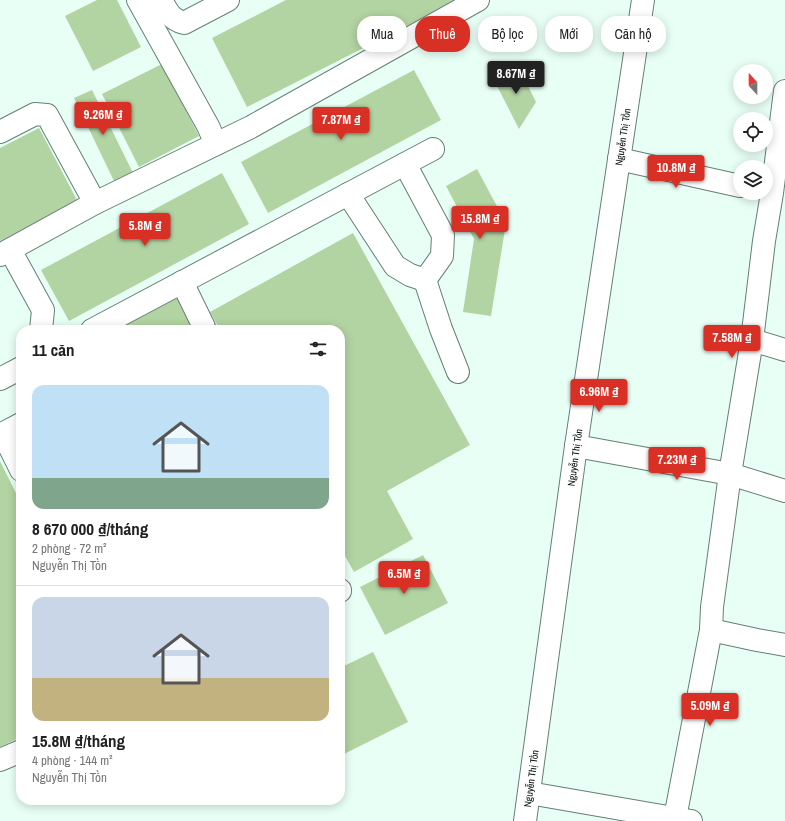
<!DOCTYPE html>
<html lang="vi">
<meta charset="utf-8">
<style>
:root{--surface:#fff;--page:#f6f6f6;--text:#222;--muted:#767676;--line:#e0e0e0;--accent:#d93025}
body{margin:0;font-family:"Archivo Narrow",sans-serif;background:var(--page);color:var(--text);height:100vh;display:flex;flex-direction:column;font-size:15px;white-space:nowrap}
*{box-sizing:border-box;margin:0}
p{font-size:13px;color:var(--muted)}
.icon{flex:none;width:22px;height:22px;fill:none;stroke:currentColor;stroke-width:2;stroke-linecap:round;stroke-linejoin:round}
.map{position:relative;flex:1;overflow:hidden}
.details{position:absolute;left:16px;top:325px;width:329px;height:480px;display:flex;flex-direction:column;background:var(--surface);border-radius:16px;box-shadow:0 2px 10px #0003}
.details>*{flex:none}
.banner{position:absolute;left:357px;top:16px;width:368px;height:36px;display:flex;gap:8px}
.needle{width:26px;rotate:339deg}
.buttons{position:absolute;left:733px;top:64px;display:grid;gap:8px}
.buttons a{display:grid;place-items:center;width:40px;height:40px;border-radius:50%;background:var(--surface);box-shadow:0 2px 10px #0003;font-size:20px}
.price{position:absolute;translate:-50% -34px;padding:0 9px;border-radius:4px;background:var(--accent);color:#fff;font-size:13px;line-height:26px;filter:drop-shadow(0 1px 2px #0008)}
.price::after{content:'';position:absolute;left:50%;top:24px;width:12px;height:9px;margin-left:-6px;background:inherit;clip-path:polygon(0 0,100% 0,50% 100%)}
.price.on{background:#222;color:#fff}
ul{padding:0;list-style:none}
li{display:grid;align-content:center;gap:8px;height:212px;padding:0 16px}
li+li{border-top:1px solid var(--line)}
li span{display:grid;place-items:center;height:124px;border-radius:12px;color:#555}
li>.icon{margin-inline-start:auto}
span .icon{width:72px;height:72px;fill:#fffc;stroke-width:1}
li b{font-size:17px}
h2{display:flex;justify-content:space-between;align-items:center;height:48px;padding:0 16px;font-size:17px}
.pill{padding:0 14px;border-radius:16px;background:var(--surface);box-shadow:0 2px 10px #0003;font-size:14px;line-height:36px}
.pill.on{background:var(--accent);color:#fff}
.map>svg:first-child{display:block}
.building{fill:#b2d3a2}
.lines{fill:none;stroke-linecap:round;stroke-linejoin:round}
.minor-casing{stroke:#657f76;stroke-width:24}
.minor{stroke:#fff;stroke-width:22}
.labels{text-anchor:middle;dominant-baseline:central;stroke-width:3;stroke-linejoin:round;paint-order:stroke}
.street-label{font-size:10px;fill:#050e0b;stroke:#e8fff6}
</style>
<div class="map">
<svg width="785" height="821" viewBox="0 0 785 821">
<rect width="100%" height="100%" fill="#e8fff6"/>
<g class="building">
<path d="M97 0H117L141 47 93 71 65 16Z"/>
<path d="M286 0H458L247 107 212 38Z"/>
<path d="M162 64 199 136 139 167 102 94Z"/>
<path d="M519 68 536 102 519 129 494 80Z"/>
<path d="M414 70 441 120 268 213 241 162Z"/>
<path d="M92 90 133 173 114 181 74 98Z"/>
<path d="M39 128 77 200 0 241V148Z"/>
<path d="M477 169 506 223 491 316 463 312 474 239 446 186Z"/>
<path d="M222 173 249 224 69 321 41 270Z"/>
<path d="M353 233 470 445 387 491 413 539 354 572 340 547V330H220L210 312Z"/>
<path d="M178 294 194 323 181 330H112Z"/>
<path d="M0 461 21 503V737L0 747Z"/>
<path d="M423 555 448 603 385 635 360 587Z"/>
<path d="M373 652 408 722 340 756V668Z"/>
</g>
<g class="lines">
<defs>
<g id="minor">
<path d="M138 0 208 126 216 144"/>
<path d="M161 0C168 12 170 19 184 23L228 0"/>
<path d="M0 132 35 114 47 115 95 203"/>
<path d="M619 159 740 186"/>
<path d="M348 194 395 266 410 275 425 280 442 256 443 235 405 164"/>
<path d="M10 250 43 310 41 330"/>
<path d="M0 255 95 203 251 127 478 0"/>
<path d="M425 280 441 329 458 372"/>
<path d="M182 282 204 327"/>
<path d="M92 330 433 149"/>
<path d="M752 340 785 350"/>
<path d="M0 379 21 368"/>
<path d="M3 434 21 470"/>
<path d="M0 435 21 424"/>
<path d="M576 446 730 474 785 491"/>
<path d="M340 590V591"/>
<path d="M711 630 757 640 785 645"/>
<path d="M0 760 21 751"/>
<path d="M529 793 691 821"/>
<path d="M675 818 711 630 712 607 730 474 752 340 764 241 772 193 785 91"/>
<path id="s1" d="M525 821 576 446 643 0"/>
</g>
</defs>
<use href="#minor" class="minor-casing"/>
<use href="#minor" class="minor"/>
</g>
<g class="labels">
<g class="street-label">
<text stroke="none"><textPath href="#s1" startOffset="691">Nguyễn Thị Tồn</textPath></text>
<text stroke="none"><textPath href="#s1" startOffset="367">Nguyễn Thị Tồn</textPath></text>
<text stroke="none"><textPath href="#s1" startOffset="43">Nguyễn Thị Tồn</textPath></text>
</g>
</g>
</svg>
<div class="buttons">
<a><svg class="needle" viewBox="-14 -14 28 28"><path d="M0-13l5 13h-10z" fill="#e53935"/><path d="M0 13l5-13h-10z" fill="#767676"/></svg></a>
<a><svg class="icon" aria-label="locate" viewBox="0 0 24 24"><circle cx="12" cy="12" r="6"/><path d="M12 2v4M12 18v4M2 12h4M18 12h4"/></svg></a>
<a><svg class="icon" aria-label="layers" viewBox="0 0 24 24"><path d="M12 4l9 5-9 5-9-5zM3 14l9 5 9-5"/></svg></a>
</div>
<b class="price on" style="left:516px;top:95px">8.67M ₫</b>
<b class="price" style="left:103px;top:136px">9.26M ₫</b>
<b class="price" style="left:341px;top:141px">7.87M ₫</b>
<b class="price" style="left:676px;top:189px">10.8M ₫</b>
<b class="price" style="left:480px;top:240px">15.8M ₫</b>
<b class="price" style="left:145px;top:247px">5.8M ₫</b>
<b class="price" style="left:732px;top:359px">7.58M ₫</b>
<b class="price" style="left:599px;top:413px">6.96M ₫</b>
<b class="price" style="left:677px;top:481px">7.23M ₫</b>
<b class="price" style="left:404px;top:595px">6.5M ₫</b>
<b class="price" style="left:710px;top:727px">5.09M ₫</b>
<div class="banner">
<a class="pill">Mua</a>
<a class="pill on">Thuê</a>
<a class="pill">Bộ lọc</a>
<a class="pill">Mới</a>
<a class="pill">Căn hộ</a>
</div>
<section class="details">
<h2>11 căn<svg class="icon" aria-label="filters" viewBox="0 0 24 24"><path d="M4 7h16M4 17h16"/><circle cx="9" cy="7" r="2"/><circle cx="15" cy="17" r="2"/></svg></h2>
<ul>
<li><span style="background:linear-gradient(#bfe0f5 75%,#7fa58c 0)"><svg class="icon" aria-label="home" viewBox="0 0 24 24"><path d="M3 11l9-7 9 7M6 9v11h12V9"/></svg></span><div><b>8 670 000 ₫/tháng</b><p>2 phòng · 72 m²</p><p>Nguyễn Thị Tồn</p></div></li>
<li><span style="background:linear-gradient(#c9d6e8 65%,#c2b280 0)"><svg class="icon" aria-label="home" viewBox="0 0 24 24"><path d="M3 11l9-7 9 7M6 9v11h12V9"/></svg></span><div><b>15.8M ₫/tháng</b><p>4 phòng · 144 m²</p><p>Nguyễn Thị Tồn</p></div></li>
</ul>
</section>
</div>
